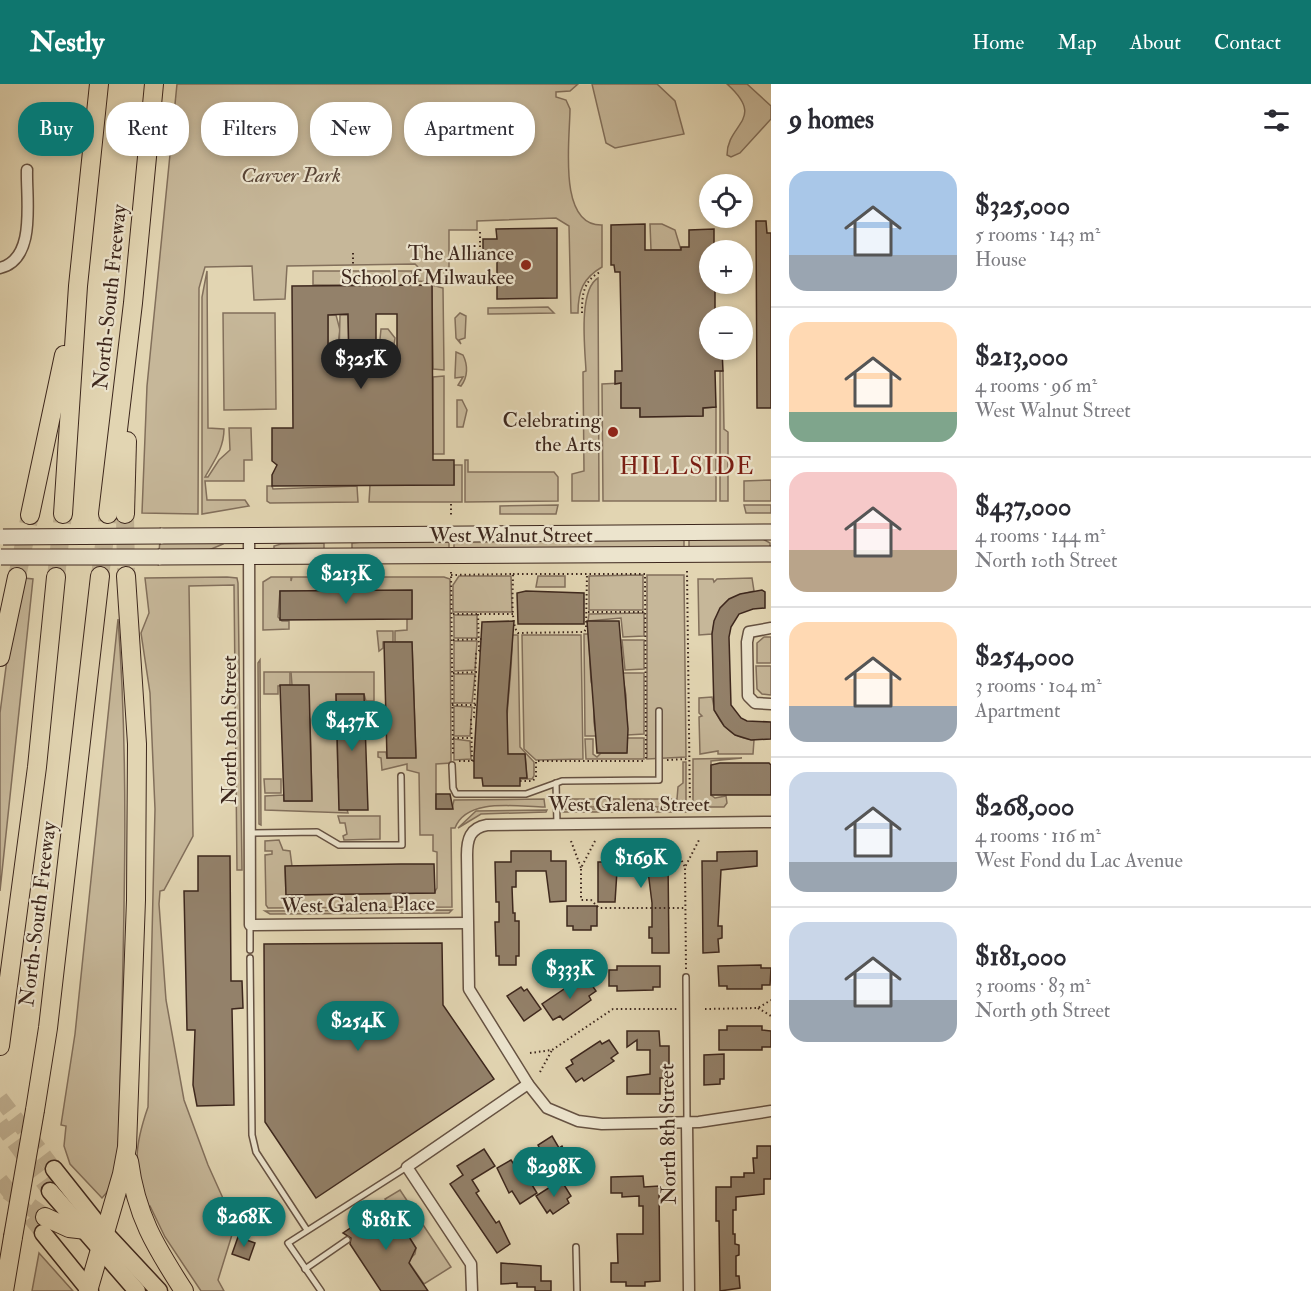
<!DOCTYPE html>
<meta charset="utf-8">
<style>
:root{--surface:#fff;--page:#f7f7f7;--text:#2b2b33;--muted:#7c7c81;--line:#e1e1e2;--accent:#0f766e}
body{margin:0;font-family:"IM FELL Double Pica",serif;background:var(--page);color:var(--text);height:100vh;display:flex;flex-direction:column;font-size:22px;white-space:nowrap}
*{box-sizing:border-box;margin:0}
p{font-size:20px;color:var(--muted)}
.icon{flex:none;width:33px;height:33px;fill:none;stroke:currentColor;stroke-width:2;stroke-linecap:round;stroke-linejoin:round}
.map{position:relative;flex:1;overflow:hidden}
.sheet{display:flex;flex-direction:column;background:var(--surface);width:540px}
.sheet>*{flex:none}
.top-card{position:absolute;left:18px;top:18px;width:570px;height:54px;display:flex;gap:12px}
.controls{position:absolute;left:699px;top:90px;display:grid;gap:12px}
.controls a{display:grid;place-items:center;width:54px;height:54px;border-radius:50%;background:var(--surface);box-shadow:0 3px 9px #0003;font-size:30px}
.price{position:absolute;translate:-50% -51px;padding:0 14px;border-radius:21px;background:var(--accent);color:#fff;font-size:20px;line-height:39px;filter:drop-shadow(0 2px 3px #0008)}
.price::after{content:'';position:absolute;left:50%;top:36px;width:18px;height:14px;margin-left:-9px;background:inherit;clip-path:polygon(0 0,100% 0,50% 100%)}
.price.selected{background:#222;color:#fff}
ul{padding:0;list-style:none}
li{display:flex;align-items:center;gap:18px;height:150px;padding:0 18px}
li+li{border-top:2px solid var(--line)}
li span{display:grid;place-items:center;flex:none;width:168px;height:120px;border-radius:18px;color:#555}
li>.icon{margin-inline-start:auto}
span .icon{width:72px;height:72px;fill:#fffc;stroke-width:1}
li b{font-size:26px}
h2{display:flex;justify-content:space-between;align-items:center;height:72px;padding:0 18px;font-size:26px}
.chip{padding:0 21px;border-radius:24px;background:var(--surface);box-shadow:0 3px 9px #0003;font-size:21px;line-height:54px}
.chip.selected{background:var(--accent);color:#fff}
header{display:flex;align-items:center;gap:36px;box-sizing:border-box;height:84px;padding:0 30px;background:var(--accent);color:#fff}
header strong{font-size:28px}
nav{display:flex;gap:33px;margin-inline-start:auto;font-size:21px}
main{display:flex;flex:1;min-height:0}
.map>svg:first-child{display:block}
.green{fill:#c6b799;stroke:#826f5b;stroke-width:1.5}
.building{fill:#93816a;stroke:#3d271d;stroke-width:1.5;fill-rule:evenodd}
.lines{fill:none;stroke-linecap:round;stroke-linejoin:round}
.primary-tunnel{stroke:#c1b294;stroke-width:16;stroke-dasharray:16 8;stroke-linecap:butt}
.highway-tunnel{stroke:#c1b294;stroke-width:18;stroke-dasharray:18 9;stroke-linecap:butt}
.lane-casing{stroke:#665242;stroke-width:8}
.street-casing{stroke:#665242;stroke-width:13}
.secondary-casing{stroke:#3d271d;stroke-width:17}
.primary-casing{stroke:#3d271d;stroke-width:19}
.highway-casing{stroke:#3d271d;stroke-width:20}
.path{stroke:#3d271d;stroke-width:2;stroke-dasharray:1.5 3;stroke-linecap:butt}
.lane{stroke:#ece4cd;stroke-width:5}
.street{stroke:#ece4cd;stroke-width:10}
.secondary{stroke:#ece4cd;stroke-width:15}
.primary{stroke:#e2d5b2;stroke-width:16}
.highway{stroke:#e2d5b2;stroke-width:18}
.secondary-bridge-casing{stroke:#3d271d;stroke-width:17;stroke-linecap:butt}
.highway-bridge-casing{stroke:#3d271d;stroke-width:20;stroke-linecap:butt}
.secondary-bridge{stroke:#ece4cd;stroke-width:15}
.highway-bridge{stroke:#e2d5b2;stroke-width:18}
.poi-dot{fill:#8f2418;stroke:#ece4cd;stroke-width:2}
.labels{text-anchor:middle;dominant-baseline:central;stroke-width:4.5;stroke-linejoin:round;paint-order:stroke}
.park-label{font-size:21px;font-style:italic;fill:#584436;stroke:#ece4cd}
.poi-label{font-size:21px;fill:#3d271d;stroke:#ece4cd;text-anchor:end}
.street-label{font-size:21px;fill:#3d271d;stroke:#ece4cd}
.quarter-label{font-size:24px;letter-spacing:1.5px;fill:#7a1f14;stroke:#ece4cd}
</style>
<header>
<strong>Nestly</strong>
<nav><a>Home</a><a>Map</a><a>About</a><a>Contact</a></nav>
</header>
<main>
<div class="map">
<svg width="771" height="1207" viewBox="0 0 771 1207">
<rect width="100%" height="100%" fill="#e2d5b2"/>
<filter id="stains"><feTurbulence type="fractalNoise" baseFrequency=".00333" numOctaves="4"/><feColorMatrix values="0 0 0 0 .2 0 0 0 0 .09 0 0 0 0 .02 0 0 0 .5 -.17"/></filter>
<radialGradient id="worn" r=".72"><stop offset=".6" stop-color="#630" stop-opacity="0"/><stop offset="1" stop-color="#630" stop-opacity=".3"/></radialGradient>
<g class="green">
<path d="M177 0H578L570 7 556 8V13L566 16 570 25C570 55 557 142 602 141V183C583 194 578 207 578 229H571L569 142 556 134 477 137V146H449V200L418 197V183L415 180 287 182 285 215 254 216 252 182 205 183 199 204 198 430 142 429 147 302Z"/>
<path d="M592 0H657L675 17 684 50 615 64 606 59Z"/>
<path d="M727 0H747L771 22V35L740 69 731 73 727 71C727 39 767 36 727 0Z"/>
<path d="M650 140H662L675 146 681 166H651Z"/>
<path d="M207 187 208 344 224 345C224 364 214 377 205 393H208L219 376 230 366 229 344H251L252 376H244V397H205L207 416H245L249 422 202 430V213Z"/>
<rect x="313" y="187" width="99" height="14"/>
<path d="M598 194 599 417H572V390L584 387 583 288 586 287C585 265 578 206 598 194Z"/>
<path d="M432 201 443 204 444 286 433 285Z"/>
<path d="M548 223 554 229 488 230V224Z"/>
<path d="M223 229H275L276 325 224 326Z"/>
<path d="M460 229 466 232 465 254 459 256 461 260 456 254 455 234Z"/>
<path d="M328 231H336L340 246 335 281H328Z"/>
<path d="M340 231H348L349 272H339Z"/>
<path d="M381 245H388L395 254 393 268 387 276 383 271 385 265 380 255Z"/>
<path d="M456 268 463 271C468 281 468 293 461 302L458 301 463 293 455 294V291Z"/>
<path d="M720 287H723L724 345 728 348V417H720Z"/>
<path d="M444 292V370H433V293Z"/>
<path d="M621 299V324H640V333L703 332V324L716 323V417H603L602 300Z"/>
<path d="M457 316H462L467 326 463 343H457Z"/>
<path d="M465 376H468V388H554L558 393V417L465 418Z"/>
<path d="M454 381H462V418H369L370 401H454Z"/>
<path d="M771 396V417H744V397Z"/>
<path d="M267 402H272L273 405 357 402 358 418 270 419 267 417Z"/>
<path d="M558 421 556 430H500V422Z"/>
<path d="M744 421H771V429H746Z"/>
<path d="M684 452V466L454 467V453Z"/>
<path d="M689 452 763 455 770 459V466L689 467Z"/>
<path d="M410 453H449V467L352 468V459Z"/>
<path d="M221 455 223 460 209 466 159 468 160 456Z"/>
<path d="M324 459V468L274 465V462L281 460Z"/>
<path d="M643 491V526H589V492Z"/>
<path d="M647 491H684L686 673 647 675Z"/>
<path d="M459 492H511L512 528H453V501Z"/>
<path d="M538 492H565V503H536Z"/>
<path d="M227 493 237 494 238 499 242 786H237L234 501 189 502 193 752 164 806 160 807 159 820 166 916 184 1016 208 1081 235 1141 218 1196 224 1207H201L165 1153 150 1122 145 1123C135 1080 133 1066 148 1023L155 725 150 609 141 549 149 529 145 494Z"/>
<path d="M271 493H291V497L292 493H444L450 495 451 679 436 680V725H452L454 716 544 715 545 723C518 723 467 713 455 744H451L452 823 268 824 266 821 265 771 272 770V767H265V757L279 756 283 766 290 767 292 782 285 783 286 811 434 809 437 804V768L433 767V751H420L419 689 407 686V680L382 686 381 674 378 673V668H386L387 674 416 673 412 558H395V547L407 546V535L412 534V507H280L278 533 282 537H289V545L263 546V498Z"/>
<path d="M24 494 33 495 0 807V629L9 560Z"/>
<path d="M752 494 754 507C730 512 715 525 712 550L699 551 698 495H713L714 498 717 495Z"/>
<path d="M644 529V552L623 553 621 534 588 537 589 530Z"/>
<rect x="454" y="531" width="23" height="23"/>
<path d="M118 535C131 707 122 881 119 1053 117 1074 117 1099 102 1114L70 1080 64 1062 66 1042 61 1041 75 950Z"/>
<path d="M377 547H393V558H383V564L379 567Z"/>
<path d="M584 550H589C589 564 590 582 591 597 591 600 594 604 594 608 596 623 591 638 597 652H585Z"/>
<path d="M512 551H518L520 663 534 678V692L532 695H520L527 694 525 670H506C505 622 513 591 512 551Z"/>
<path d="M522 551H581L583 675 536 676 524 665Z"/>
<path d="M764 553H771V579H757V559Z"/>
<path d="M622 556H644V585L625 586Z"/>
<path d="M454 557H477L475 586 454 587Z"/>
<path d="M260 576 261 741 259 740 258 579Z"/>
<path d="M756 582H771V611L762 610 757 605Z"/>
<path d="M264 588H290V601L278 602V610H264Z"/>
<path d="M291 588H374V617H366L364 610 336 611 338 693 348 729 265 726V712L284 711V717H312L310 635 292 601Z"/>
<path d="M622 589H644V650L627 651 626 611Z"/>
<path d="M454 590H475L472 619H454Z"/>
<path d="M712 613C715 637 730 654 754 656L753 670H718V667L700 670 699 633 702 632 699 629V614Z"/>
<path d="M454 622 472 623 470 652H454Z"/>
<path d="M627 654H644V675H586L585 655H593V670L597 673 601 669H626Z"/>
<path d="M454 655 470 657 471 675 454 676Z"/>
<path d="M742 674 711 677V711L715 714 726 712 727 719 724 723H693V675Z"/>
<path d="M683 678H686V723H564L567 717 562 715H677L678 703 683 699Z"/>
<path d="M264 695H281V709H265Z"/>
<path d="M561 725H686V728H562Z"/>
<path d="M547 726 546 728 481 730 458 744 476 727Z"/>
<path d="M338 732H380V755L344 756 343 752 347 750 345 739H340Z"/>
<path d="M452 826 449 829 270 830 265 827Z"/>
<path d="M400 1106 451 1183 424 1200 408 1177 415 1170 416 1164 385 1115Z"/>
<path d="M39 1169 73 1207H32Z"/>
</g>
<g class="building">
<path d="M756 137H766L767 149H771V324H757Z"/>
<path d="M645 140V166H681V163H689V146L714 145V166H710V200H715V232H710V266H722L723 287H715L716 323 703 324V332L640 333V324H621V299L615 300V287H622L620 188H615L614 181H611V141Z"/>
<path d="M557 144V214L497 215V173H483V155H497L496 145Z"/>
<path d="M432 201 433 376H454V401L272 402V391L277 381 272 377V344H293L292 202ZM348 230 349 281H328V231ZM376 230H397V281H376Z"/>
<path d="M412 506V535L280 536V507Z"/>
<path d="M762 506 765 508V524L753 525 739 530 731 543 729 553 731 621 741 634 747 637 771 638V655L751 656 735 651 724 642 714 626 712 550 714 537 720 524 729 515 740 510Z"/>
<path d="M526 507 584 509V540H518L517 509Z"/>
<path d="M514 537 507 627 508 670H525L527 694H520V702H483L482 694H474V673L482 538Z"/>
<path d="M587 537H619L628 645 627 669H597Z"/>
<path d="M384 558H412L416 674H387Z"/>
<path d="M280 601H309L312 717H284Z"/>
<path d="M336 610H364L368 726H339Z"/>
<path d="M720 679H769L771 681V711H711V681Z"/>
<path d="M436 710H450L453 725H436Z"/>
<path d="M653 766 654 777H668L669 869H652V854H649V843H652V819L648 787H617L615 818H598V778H613V767Z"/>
<path d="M511 767H551V777H566V817L550 818 546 787H516V803H512L513 829H515V837H519V872H516V881H499V872H496L495 838H499V818H496L495 778H511Z"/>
<path d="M757 767V782L721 786 718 842H722V854L718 855 719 868 703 869 702 777H717V768Z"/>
<path d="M198 772H230L231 897H242L243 924 232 925 234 1021 197 1022 193 1001 195 946H187L184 807H198Z"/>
<path d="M401 780H434L435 809 286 811 285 782Z"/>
<path d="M567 822H597V842H591V846H573V842H567Z"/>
<path d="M442 859 443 921 494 995 316 1114 265 1038 264 860Z"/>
<path d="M761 881V884H771L770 901H762V905H727V902H719L718 882Z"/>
<path d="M617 882H660V903H653V906L617 907V902H609V886H617Z"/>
<path d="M587 894 596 907 589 912 591 916 563 936 560 932 553 936 542 920 579 895 581 898Z"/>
<path d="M521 903 524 907 527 905 541 925 524 937 507 912Z"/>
<path d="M727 942H762V946L771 947V963H762V966H719V946H727Z"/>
<path d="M627 947H659L660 962H669V994H660V1010H627V993L650 990V966H637V956L627 963Z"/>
<path d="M609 956 618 969 611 974 614 977 584 997 582 994 576 998 566 984 573 980 571 976 600 957 602 960Z"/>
<path d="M724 970V995H720V1000L704 1001V971Z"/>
<path d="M552 1052 559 1064 562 1062 573 1086 556 1096 538 1061Z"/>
<path d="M757 1062H771V1095H764V1110L736 1113V1126H733V1150H735V1160L739 1161V1171L736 1172V1192H739L740 1204 720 1207 719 1137H716V1103H731V1093H744V1089H754L753 1074H757Z"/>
<path d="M484 1065 495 1082 472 1096 479 1107 476 1109 496 1139 499 1137 510 1160 497 1169 450 1100 463 1091 457 1082Z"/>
<path d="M511 1076 521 1091 530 1085 535 1092 529 1096 537 1109 520 1120 512 1107 509 1109 497 1084Z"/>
<path d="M643 1092 644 1103 659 1102 660 1197 645 1198V1202H626V1198H611V1179H618L617 1150H643V1122H639V1112L622 1113V1109H611V1093Z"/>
<path d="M561 1096 571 1112 567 1115 569 1119 553 1130 550 1126 547 1129 536 1112Z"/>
<path d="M385 1121 391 1124 416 1164 409 1179 428 1207H381L350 1160 351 1154 343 1149Z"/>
<path d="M238 1153 255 1159 249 1176 232 1170Z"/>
<path d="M501 1179 541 1182V1197H551V1207H535V1203H517V1199L501 1200Z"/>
</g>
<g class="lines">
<g class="primary-tunnel">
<path d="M0 1014 54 1085"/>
<path d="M0 1039 50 1107"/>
<path d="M0 1096 43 1149"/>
</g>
<g class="highway-tunnel">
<path d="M125 430 126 490"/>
<path d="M100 492 108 430"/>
<path d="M17 493 30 431"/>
<path d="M56 493 63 430"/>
<path d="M8 1107 45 1133"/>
</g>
<defs>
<g id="lane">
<path d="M452 681 453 704 456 710H526L562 697 659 696V627"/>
<path d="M556 699 557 740"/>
<path d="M249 749 317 748 339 761H402L401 692"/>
<path d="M250 841V866"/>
<path d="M250 874 252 1051 256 1068 307 1146"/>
<path d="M686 893 687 1037"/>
<path d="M576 1163 577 1207"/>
<path d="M305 1185 347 1156"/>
<path d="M321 1207 288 1159 407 1083"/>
</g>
<g id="street">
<path d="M0 184C37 175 26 115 27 86"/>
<path d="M249 451 250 841 467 839"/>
<path d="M771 544 749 548 747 558 748 612 755 619 771 620"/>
<path d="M771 738 487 741C470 744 467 755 467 771L469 905 528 1000 547 1024 578 1037 602 1040 699 1038 771 1027"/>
<path d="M687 1039 689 1207"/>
<path d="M472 1207 471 1180 407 1083 528 1000"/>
</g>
<g id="secondary">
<path d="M161 452 771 448"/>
<path d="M159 473 771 470"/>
</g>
<g id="primary">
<path d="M54 1085 104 1148 159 1207"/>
<path d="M50 1107 137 1207"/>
<path d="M43 1149 90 1207"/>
</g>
<g id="highway">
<path d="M63 430 78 202 99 0"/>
<path d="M108 430 133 219 154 0"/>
<path d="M125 430 127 357"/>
<path d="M30 431 64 271"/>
<path d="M0 573 17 493"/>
<path d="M0 962 37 683 56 493"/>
<path d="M35 1026 48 944 100 492"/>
<path d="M129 1077C136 1131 155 1162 184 1207"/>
<path d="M45 1133 69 1144 104 1148"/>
<path d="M4 1207 13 1153"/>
<path d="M88 1207 122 1090 127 1063 136 816 137 660 126 492"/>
</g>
</defs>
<use href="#lane" class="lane-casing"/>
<use href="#street" class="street-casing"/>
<use href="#secondary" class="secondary-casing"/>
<use href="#primary" class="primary-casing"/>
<use href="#highway" class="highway-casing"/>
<g class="path">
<path d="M480 148V166H483"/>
<path d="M353 169V181"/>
<path d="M582 229C582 211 583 197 600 188"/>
<path d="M451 420V431"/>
<path d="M687 487 690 724"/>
<path d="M451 488 453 672"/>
<path d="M513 490H645L646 677"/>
<path d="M451 491 513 490C513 504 510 540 518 549L584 548 586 545 587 490"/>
<path d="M588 528H645"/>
<path d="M453 530H513"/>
<path d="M453 556 483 555"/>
<path d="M453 589 480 588"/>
<path d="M452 621H478"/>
<path d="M453 654H476"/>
<path d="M667 676 688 675"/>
<path d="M459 677H474"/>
<path d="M472 677 471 635 474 633 476 570 479 567 478 530"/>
<path d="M520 697H532L536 694V677H646"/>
<path d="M571 757 581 784"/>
<path d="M595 757 581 784V816H591L599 824H685"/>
<path d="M671 757 685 783"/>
<path d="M686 885 685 783 699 756"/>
<path d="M758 924 771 932"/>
<path d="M705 925 758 924 771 916"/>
<path d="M530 969 552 966 613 925H677"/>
<path d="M540 988 552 966"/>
</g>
<use href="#lane" class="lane"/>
<use href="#street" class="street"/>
<use href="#secondary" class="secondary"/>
<use href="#primary" class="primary"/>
<use href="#highway" class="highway"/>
<defs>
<g id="secondary-bridge">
<path d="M3 453 161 452"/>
<path d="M1 473H159"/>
</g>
<path id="highway-bridge" d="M13 1153 35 1026"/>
</defs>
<use href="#secondary-bridge" class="secondary-bridge-casing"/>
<use href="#highway-bridge" class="highway-bridge-casing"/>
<use href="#secondary-bridge" class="secondary-bridge"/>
<use href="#highway-bridge" class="highway-bridge"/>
</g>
<g class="poi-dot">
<circle cx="526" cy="181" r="6"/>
<circle cx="613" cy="348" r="6"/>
</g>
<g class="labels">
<g class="park-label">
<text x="291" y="91">Carver Park</text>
</g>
<g class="poi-label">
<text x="514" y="169">The Alliance<tspan x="514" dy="24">School of Milwaukee</tspan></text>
<text x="601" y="336">Celebrating<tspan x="601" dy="24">the Arts</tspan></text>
</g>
<g class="street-label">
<text transform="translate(110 213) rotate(-84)">North-South Freeway</text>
<text x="511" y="451">West Walnut Street</text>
<text transform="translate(229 646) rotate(-90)">North 10th Street</text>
<text x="629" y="720">West Galena Street</text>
<text transform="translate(358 821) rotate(-1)">West Galena Place</text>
<text transform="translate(38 830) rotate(-83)">North-South Freeway</text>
<text transform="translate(668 1050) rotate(-91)">North 8th Street</text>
</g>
<g class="quarter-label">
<text x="687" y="382">HILLSIDE</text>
</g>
</g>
<rect width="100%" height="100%" filter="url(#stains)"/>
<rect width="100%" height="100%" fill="url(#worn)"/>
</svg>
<div class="controls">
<a><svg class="icon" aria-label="locate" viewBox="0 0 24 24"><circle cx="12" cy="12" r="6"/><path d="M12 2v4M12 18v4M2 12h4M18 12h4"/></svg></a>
<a>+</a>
<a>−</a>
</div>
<b class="price selected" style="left:361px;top:306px">$325K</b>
<b class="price" style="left:346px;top:521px">$213K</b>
<b class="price" style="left:352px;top:668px">$437K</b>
<b class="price" style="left:641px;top:805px">$169K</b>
<b class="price" style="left:570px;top:916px">$333K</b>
<b class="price" style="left:358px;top:968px">$254K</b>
<b class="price" style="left:554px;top:1114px">$298K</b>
<b class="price" style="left:244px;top:1164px">$268K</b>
<b class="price" style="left:386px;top:1167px">$181K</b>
<div class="top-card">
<a class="chip selected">Buy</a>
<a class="chip">Rent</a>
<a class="chip">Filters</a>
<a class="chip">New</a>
<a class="chip">Apartment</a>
</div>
</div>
<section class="sheet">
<h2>9 homes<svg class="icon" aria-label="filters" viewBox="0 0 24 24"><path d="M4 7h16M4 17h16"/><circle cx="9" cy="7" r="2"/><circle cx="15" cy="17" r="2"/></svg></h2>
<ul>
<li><span style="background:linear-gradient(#a9c7e8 70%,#9aa5b1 0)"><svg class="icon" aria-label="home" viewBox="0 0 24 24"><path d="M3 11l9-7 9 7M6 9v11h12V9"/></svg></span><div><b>$325,000</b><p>5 rooms · 143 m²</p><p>House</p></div></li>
<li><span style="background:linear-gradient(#ffd9b3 75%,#7fa58c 0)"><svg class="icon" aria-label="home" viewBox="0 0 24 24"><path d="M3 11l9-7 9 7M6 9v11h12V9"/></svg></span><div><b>$213,000</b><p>4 rooms · 96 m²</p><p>West Walnut Street</p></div></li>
<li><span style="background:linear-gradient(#f6c9c9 65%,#b9a48a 0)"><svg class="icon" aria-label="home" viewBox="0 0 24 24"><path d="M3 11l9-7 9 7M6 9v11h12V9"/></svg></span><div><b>$437,000</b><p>4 rooms · 144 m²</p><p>North 10th Street</p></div></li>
<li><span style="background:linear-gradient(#ffd9b3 70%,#9aa5b1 0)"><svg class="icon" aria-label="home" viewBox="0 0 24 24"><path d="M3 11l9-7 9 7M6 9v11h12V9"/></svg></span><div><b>$254,000</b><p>3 rooms · 104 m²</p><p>Apartment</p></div></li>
<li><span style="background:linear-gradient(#c9d6e8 75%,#9aa5b1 0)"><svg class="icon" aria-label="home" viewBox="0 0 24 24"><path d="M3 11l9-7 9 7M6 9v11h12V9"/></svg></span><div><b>$268,000</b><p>4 rooms · 116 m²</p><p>West Fond du Lac Avenue</p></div></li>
<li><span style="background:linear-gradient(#c9d6e8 65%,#9aa5b1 0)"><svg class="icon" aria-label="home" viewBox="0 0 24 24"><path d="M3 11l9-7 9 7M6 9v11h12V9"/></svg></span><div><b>$181,000</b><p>3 rooms · 83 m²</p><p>North 9th Street</p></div></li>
</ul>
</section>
</main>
